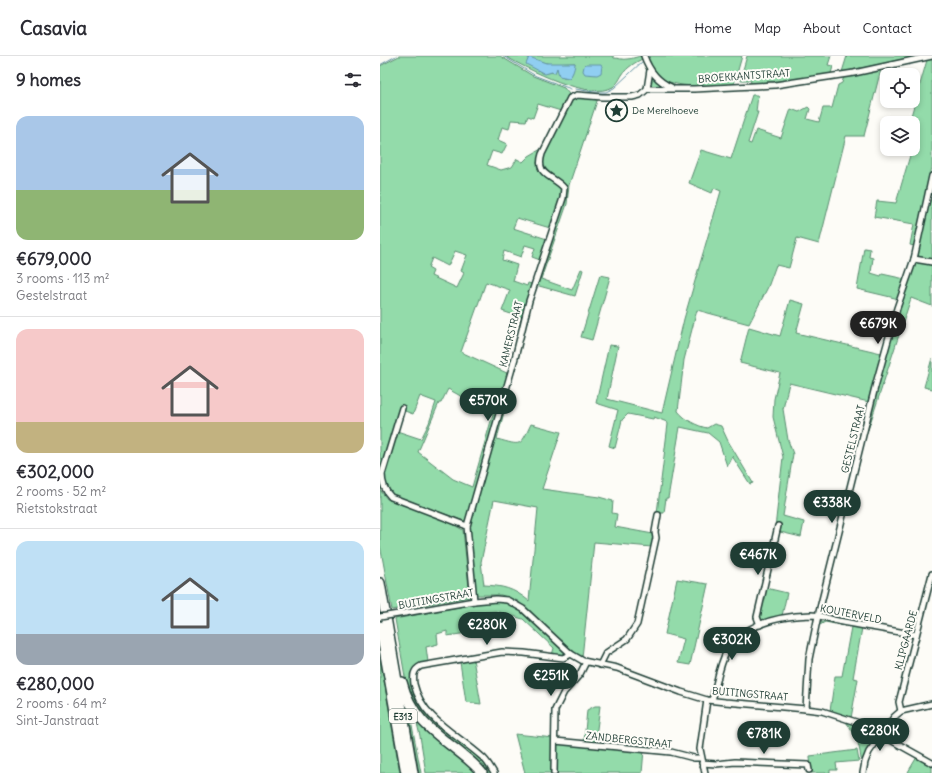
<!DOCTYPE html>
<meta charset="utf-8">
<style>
:root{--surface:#fff;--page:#f2f2f3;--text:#2b2b33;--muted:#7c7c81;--line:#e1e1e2;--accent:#1f3d34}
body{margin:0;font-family:Delius,sans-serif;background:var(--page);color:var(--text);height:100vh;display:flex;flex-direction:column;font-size:15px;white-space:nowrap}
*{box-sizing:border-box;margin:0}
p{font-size:13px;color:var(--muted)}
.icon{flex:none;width:22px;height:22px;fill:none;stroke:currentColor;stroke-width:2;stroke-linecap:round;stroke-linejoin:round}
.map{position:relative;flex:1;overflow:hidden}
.panel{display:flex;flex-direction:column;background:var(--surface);width:380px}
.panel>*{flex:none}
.controls{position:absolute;left:500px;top:12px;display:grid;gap:8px}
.controls a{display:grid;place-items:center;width:40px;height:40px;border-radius:8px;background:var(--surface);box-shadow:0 2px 6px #0003;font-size:20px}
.price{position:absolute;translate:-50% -34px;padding:0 9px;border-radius:14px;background:var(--accent);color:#fff;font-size:13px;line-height:26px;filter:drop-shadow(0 1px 2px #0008)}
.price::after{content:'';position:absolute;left:50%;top:24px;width:12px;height:9px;margin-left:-6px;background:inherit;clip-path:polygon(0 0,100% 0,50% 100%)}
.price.current{background:#222;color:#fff}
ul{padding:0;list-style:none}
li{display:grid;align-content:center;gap:8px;height:212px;padding:0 16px}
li+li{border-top:1px solid var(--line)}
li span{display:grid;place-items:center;height:124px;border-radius:12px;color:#555}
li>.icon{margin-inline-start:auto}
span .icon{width:72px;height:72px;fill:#fffc;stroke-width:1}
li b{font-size:17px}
h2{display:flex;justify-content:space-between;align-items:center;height:48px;padding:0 16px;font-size:17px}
header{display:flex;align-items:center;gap:24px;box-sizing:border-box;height:56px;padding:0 20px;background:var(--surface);border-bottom:1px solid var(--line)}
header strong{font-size:19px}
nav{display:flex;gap:22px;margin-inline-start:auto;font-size:14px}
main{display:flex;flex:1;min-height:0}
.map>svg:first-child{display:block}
.green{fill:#93dbaa;stroke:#598c6f;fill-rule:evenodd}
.water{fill:#90cef1;stroke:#6394a5}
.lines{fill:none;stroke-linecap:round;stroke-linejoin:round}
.stream{stroke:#6394a5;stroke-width:1}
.minor-casing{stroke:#1f3d34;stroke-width:8}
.motorway-casing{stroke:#1f3d34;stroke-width:12}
.minor{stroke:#fdfcf7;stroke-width:5}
.motorway{stroke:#fdfcf7;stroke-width:9}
.minor-bridge-casing{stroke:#1f3d34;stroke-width:8;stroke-linecap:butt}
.minor-bridge{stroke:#fdfcf7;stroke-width:5}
.labels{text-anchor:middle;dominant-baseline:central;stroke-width:4;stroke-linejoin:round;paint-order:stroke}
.shield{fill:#fdfcf7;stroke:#62766e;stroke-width:1}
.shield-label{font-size:9px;font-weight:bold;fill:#1f3d34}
.street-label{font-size:10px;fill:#1f3d34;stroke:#fdfcf7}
.poi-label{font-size:10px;fill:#1f3d34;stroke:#fdfcf7;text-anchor:start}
</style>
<header>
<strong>Casavia</strong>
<nav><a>Home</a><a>Map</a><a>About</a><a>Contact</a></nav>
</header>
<main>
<section class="panel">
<h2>9 homes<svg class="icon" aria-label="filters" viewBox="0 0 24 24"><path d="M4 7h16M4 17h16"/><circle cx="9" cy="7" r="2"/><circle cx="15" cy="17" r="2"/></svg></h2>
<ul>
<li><span style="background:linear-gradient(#a9c7e8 60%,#8fb573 0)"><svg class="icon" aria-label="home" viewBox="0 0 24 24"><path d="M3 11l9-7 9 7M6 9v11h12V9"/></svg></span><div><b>€679,000</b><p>3 rooms · 113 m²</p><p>Gestelstraat</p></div></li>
<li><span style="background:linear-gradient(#f6c9c9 75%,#c2b280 0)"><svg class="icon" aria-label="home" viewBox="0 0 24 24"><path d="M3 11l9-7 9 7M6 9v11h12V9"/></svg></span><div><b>€302,000</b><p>2 rooms · 52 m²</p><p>Rietstokstraat</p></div></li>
<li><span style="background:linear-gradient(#bfe0f5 75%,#9aa5b1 0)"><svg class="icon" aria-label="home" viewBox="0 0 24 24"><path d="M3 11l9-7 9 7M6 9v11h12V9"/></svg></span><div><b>€280,000</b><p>2 rooms · 64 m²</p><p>Sint-Janstraat</p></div></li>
</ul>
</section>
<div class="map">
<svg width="552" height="717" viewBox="0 0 552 717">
<rect width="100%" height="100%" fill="#fdfcf7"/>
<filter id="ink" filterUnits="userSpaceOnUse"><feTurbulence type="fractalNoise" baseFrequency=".025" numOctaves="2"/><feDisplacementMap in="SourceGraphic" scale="8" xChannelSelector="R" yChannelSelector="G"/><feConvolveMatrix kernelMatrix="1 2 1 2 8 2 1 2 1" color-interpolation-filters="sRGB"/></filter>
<g filter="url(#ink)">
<g class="green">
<path d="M19 0H120L153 20 184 32 189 38 181 55 158 48 153 62 148 60 146 65 131 64 129 73 122 71 118 84 127 88 122 98 112 95 107 109 121 114 132 111 137 103 143 106 149 100 161 93 162 95 157 107 159 113 183 132 184 128 164 114 162 102 189 46 196 40 218 42 189 129 187 148 161 223 192 234 201 213 203 214 195 240 152 228 143 262 122 255 130 234 106 226 81 296 129 318 123 339 128 341 117 383C142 390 140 391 151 368L181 376 162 433 219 441 233 445 232 457 237 458 235 471 273 478 274 484 272 491 214 486 202 602 183 588 138 545 121 539H96L89 467 11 438C5 433 4 424 5 416L0 414V10ZM137 162 170 172 167 183 133 172ZM145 189 155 192 152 201 160 204 152 228 148 227 147 230 133 225 137 209 122 204 124 195 141 201ZM75 195 87 199 81 215 84 217 77 232 51 220 53 215 48 212 52 202 68 210ZM68 333 113 358 92 431 73 423 38 396 59 347H61ZM40 340 56 346 49 367 41 383 17 375 22 354 33 358ZM114 444 158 452 149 545C133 532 123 530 104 529L101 506Z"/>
<path d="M125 0H233L234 2C238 2 243 4 247 3 253 3 257 0 263 0L264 2C256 6 247 11 242 19 239 24 238 27 233 31 209 45 147 13 125 0ZM162 6 171 8 195 7 191 20 189 22 183 21 177 12 174 17C169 15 167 19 160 16Z"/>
<path d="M271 0H362L354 28C331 29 296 35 277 19 273 15 270 8 268 3Z"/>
<path d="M367 0H451L448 9 453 10 451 18 439 21 370 28 371 24H360Z"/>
<path d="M467 0H541L462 16Z"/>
<path d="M552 3V111L535 190 530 189 534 168 494 161 497 145 516 147 534 86H533V67H529L547 4Z"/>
<path d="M501 13 484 80H466L439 188 417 182 409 212 396 209 388 231 369 268 317 254 304 304 298 355C305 364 317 370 327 372L334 368 341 370 348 385 373 427 370 428 352 400 347 410 339 386 328 377 300 371 288 442H286L284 457H277L288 368 287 366 274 361 273 363 248 358 242 364 235 392 229 390 238 354 216 347 229 289 238 290 227 343 282 357 304 263 341 135 334 132 332 137 309 127 321 94 351 103 372 39H378L376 56H378L368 87 371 88 376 74 401 82 411 53 419 56 428 51 430 53 427 63 439 66 443 52H452L458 29 462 27 464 20Z"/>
<path d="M273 19 285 31 271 30 270 29Z"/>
<path d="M548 144H552V250L531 242 488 374 486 373 493 347 409 327 403 353 408 384 413 398 403 460 424 466 421 481 400 476V473L395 472 403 401 393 361 394 343 400 317 360 307 369 271 400 280 410 244 424 248 416 277 501 297 506 283 505 276 509 270 513 271Z"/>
<path d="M484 192 490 193 489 201 493 202 491 217 501 220 502 218 525 223 519 243 477 233Z"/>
<path d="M220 219 230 221 212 284 201 281Z"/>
<path d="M552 302V333L544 331Z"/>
<path d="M0 429 1 435 7 443 69 466 83 474 90 541 12 554 0 489Z"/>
<path d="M297 523 328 528 310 609 298 607 304 583 285 578Z"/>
<path d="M386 532 407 537 402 560 384 566 382 565 379 561Z"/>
<path d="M110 545C139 543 163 575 182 593L185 596V599H172L174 592 143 563 115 555 90 558 87 577 67 580V575L57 578 58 588 46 591 48 606C39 607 34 610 30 618L33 632 40 648 98 699 112 717H105L96 704 50 669 38 654 27 632 15 563Z"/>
<path d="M446 564 482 572 473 622 478 623 471 662 450 655 455 620H462L471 571 445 566 440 569 439 568Z"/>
<path d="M0 602 20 717H0Z"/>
<path d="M93 603 101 648 86 646 80 606Z"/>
<path d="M28 648 41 717H39L27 649Z"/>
<path d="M215 650H220L215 688 204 686 207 654Z"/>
<path d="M36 663 99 717H46L40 680Z"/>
<path d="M483 665 503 667 506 671C499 677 491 670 483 666Z"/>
<path d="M466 666H467L482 671 495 678 496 682 483 704 481 703C479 686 476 679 466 666Z"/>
<path d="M135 678 174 682 173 717H145Z"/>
<path d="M179 687 264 694 262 717H174L176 690Z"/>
<path d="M477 694 479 705 456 707 457 714H450V717H431L430 700Z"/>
<path d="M537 701 552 710V717H530L528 716Z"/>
</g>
<g class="water">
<path d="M149 1 166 7H195C195 11 193 19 189 22L179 20 177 12 175 17 172 16 165 18 146 8Z"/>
<path d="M206 8H221L222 10 221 17 217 19 205 18 203 15 204 10Z"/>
</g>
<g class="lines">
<g class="stream">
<path d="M123 0 156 20 191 33"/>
<path d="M266 2 269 0"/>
<path d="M0 9 16 0"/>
<path d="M195 33 214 36H226L234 32 264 4"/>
</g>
<defs>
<g id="minor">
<path d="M264 0C269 14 277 25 291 31"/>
<path d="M267 33H314L395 29 474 17 552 0"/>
<path d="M534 203 552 206"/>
<path d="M22 352 2 418C2 427 4 434 11 441L87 470"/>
<path d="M94 545 87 470 135 302 149 245 183 142 184 132C173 119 155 120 162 98L190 42 197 39 222 41H252L260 39 267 33 270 14"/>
<path d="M25 557 94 545 116 543 127 544 143 553 191 598 203 605 237 612 301 636 327 644 345 646 426 653 442 655 482 668 552 707"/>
<path d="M380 569 377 561 398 470"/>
<path d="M220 609 226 597 247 583 257 568 276 482 275 476 278 459"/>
<path d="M332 644C337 628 339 609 347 595 364 567 402 560 431 559 440 559 450 563 458 565 484 570 510 574 536 579"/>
<path d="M426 653 429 603 438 560 495 331 517 252 534 203 552 120"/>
<path d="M521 655 519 646 552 518"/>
<path d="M175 685 291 696 314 702H321"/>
<path d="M322 707 336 708 355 706 428 709 429 714"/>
<path d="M114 717C110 711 107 704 101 700 77 678 42 663 34 628 33 620 33 614 41 610L122 596 144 597 183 602 191 598"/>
<path d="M174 717 175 654 184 636 200 618 206 606"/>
<path d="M325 717 320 693 327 644"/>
<path d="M483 717 485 706 489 696 514 661 521 655 552 648"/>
</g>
<g id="motorway">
<path d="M0 527 33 717"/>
<path d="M0 570 26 717"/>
<path d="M22 626C30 658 49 673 74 692 84 700 94 707 102 717"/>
</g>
</defs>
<use href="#minor" class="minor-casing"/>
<use href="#motorway" class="motorway-casing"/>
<use href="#minor" class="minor"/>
<use href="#motorway" class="motorway"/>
<defs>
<path id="minor-bridge" d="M0 561 25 557"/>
</defs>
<use href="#minor-bridge" class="minor-bridge-casing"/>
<use href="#minor-bridge" class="minor-bridge"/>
</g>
</g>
<defs>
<symbol id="sight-ring" viewBox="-11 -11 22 22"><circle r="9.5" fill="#fdfcf7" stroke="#1f3d34" stroke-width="1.5"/><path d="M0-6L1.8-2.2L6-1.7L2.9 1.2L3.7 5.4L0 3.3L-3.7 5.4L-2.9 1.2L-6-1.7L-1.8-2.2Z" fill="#1f3d34"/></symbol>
</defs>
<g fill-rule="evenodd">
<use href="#sight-ring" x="224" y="42" width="25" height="25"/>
</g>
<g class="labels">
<rect class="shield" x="9" y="653" width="28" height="14" rx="3"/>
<g class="shield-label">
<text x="23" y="660">E313</text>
</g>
<g class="street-label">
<text transform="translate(364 20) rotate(-4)">BROEKKANTSTRAAT</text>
<text transform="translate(131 278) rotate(-76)">KAMERSTRAAT</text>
<text transform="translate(473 383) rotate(-76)">GESTELSTRAAT</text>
<text transform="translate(56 543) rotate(-10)">BUITINGSTRAAT</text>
<text transform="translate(471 558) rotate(11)">KOUTERVELD</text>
<text transform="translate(526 584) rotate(-75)">KLIPGAARDE</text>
<text transform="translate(370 638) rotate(5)">BUITINGSTRAAT</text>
<text transform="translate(249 684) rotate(6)">ZANDBERGSTRAAT</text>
</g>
<g class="poi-label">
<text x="252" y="54">De Merelhoeve</text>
</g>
</g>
</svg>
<div class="controls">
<a><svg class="icon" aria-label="locate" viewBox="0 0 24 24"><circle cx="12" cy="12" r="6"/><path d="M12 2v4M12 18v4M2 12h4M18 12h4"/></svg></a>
<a><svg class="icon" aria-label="layers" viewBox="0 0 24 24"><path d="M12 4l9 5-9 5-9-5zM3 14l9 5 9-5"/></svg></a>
</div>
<b class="price current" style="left:498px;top:289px">€679K</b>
<b class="price" style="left:108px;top:366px">€570K</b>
<b class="price" style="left:452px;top:468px">€338K</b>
<b class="price" style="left:378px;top:520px">€467K</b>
<b class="price" style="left:107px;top:590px">€280K</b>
<b class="price" style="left:352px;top:605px">€302K</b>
<b class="price" style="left:171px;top:641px">€251K</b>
<b class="price" style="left:500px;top:696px">€280K</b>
<b class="price" style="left:384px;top:699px">€781K</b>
</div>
</main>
